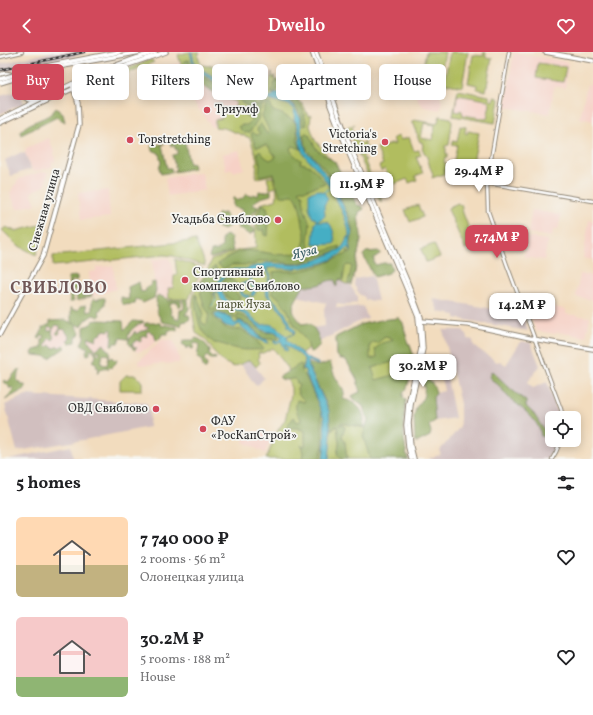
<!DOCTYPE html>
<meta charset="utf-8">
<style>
:root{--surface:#fff;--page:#f2f2f2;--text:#202124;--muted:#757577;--accent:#d1495b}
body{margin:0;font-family:Vollkorn,serif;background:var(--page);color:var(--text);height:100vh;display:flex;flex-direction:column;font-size:15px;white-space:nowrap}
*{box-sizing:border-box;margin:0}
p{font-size:13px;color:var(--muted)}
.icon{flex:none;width:22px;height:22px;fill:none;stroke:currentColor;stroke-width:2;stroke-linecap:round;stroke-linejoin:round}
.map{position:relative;height:407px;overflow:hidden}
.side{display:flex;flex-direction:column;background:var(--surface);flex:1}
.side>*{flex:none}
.hud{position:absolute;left:12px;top:12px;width:569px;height:36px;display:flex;gap:8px}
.buttons{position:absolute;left:545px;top:359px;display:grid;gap:8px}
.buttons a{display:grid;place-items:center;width:36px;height:36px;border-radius:6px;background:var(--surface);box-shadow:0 2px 10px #0003;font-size:20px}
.price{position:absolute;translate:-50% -34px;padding:0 9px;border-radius:8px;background:#fff;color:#222;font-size:13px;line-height:26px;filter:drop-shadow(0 1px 2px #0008)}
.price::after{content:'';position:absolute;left:50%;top:24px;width:12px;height:9px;margin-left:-6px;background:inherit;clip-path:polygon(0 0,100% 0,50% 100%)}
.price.selected{background:var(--accent);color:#fff}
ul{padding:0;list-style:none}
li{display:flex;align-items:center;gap:12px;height:100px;padding:0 16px}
li span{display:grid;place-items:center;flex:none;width:112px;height:80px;border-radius:6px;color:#555}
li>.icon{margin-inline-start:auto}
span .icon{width:48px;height:48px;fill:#fffc;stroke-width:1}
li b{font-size:17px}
h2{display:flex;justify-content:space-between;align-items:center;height:48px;padding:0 16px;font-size:17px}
.pill{padding:0 14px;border-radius:6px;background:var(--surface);box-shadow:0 2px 10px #0003;font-size:14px;line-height:36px}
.pill.selected{background:var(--accent);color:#fff}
header{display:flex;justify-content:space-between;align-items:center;height:52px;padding:0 16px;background:var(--accent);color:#fff;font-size:18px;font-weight:600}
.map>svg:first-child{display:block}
.built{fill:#f6d1c6}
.industrial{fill:#d1bfbf}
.green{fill:#b1bd5f;stroke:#6e7445;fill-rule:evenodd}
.forest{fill:#8ca456;stroke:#5c6840;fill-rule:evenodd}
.water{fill:#45aec4;stroke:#386c78}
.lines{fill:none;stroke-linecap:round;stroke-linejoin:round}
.stream{stroke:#45aec4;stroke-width:1}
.minor-casing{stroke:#8e8474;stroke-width:4.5}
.major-casing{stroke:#8e8474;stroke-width:5.5}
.minor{stroke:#fff;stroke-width:2.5}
.major{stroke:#fff;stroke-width:3.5}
.rail-casing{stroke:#2b2b2b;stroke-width:2.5}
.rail{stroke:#f6f6f2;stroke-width:1;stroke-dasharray:3;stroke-linecap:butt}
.major-bridge-casing{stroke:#8e8474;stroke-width:5.5;stroke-linecap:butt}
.major-bridge{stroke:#fff;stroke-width:3.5}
.poi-dot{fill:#d1495b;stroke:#f6f6f2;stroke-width:1.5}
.labels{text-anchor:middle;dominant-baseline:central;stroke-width:3.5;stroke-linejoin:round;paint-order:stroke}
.poi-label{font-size:12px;fill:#2b2b2b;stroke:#f6f6f2;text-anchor:start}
.street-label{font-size:12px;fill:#2b2b2b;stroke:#f6f6f2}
.park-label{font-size:12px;fill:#53573b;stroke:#f6f6f2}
.water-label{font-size:13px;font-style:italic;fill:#345961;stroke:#f6f6f2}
.district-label{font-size:16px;font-weight:bold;letter-spacing:1px;fill:#715857;stroke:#f6f6f2}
</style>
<header><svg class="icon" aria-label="back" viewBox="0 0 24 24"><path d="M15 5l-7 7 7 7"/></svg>Dwello<svg class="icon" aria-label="heart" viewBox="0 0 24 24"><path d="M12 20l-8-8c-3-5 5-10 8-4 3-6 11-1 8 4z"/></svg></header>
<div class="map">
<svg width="593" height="407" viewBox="0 0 593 407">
<rect width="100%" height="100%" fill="#f6f6f2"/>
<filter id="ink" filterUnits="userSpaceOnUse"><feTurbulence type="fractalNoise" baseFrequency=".025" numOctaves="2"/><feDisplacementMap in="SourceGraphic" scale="8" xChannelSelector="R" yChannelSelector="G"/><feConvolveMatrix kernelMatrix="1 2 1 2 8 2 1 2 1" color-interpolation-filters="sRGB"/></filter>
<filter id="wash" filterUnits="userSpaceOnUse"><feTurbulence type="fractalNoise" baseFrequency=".012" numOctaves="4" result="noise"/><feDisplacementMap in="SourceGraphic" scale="16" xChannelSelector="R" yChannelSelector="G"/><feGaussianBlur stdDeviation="0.9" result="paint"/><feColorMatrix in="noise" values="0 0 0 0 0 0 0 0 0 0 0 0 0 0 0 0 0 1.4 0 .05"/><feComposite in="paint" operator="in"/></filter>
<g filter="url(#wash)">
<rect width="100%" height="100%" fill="#f2dcbe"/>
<g class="built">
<path d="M514 1 568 10 565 36 554 34 550 62 505 55Z"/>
<path d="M180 11 186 20 204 35 218 43 236 51 235 55 224 62 222 66 215 68 214 75H212L166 14Z"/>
<path d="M246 16 272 20 268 37 244 33Z"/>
<path d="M587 32 593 33V69L580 66Z"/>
<path d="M421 36 434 39V41L440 42V47H442L440 58 424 55 419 50 414 37 419 38Z"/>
<path d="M457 43 487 48 490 52 487 67 463 63 459 60 454 59Z"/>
<path d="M49 86 54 100 55 110H52V115L33 120 25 101 26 96Z"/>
<path d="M239 98 244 117 233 120 232 117 226 119 223 102Z"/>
<path d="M40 120H48L45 134 31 140 36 152 17 157 10 141 19 127Z"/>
<path d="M202 120 205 138 168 144 165 126Z"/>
<path d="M108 138 110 165 81 168 78 141Z"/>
<path d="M532 158 561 163 558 178H553L552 185 528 181Z"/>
<path d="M589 168 593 169V208L583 206Z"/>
<path d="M527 185 548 188 544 208 524 205Z"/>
<path d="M168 206 172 211 174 224 173 236 168 237 169 247 156 242 152 208Z"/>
<path d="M113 214 116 237 78 249 77 235 90 233 89 220 96 219V215Z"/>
<path d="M580 222 593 224V248L576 245Z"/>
<path d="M525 251 566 257V262L590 265 586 285 557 280 556 282 536 279Z"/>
<path d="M65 271 71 287 59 297 47 296 42 289 44 281 50 273Z"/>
<path d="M147 271 159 287 147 297 137 300 129 290V287L133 278 139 273Z"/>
<path d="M95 275 115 277V289L103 298H93L87 290 89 281Z"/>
<path d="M161 288H169L170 289H174L179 306V311L139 313 138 308H140Z"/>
<path d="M260 379 272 385 265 401 243 390 245 383Z"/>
</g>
<g class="industrial">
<path d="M51 0H88L72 5 58 13 55 9 0 21V12Z"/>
<path d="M19 39 24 51 0 62V44Z"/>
<path d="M22 100V102L25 101 31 117 11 124 5 108Z"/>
<path d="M372 224 378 249 365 248V246L363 244 360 243 354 233 355 227Z"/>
<path d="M335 226 346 232 350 233 357 244V251L343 253 337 252 336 256 363 254 368 267 360 269 319 290 312 276 325 274 324 257 326 251 297 244 304 231Z"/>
<path d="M433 247 483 255 523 264 528 279 455 266V263L439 260Z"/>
<path d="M443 278H463L468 285V287L473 288 474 294 497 310 500 309 506 313 521 289 531 291 540 314 527 331 533 336 547 330 558 362 559 366H552V388H557L554 398 547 407H427L441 402 439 399 455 381 460 374V352Z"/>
<path d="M250 308 264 326 259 332 255 333 241 312Z"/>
<path d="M445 315 455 366 435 369 432 342 444 339 439 316Z"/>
<path d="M26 343 147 351 150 361 149 375 83 388 17 399 5 353Z"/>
<path d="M71 394 73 406 83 407H8Z"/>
</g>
<g class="green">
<path d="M188 0H200L198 4 201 13 208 14 213 13C215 22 228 28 236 30V32L237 30 242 31 243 34V32L268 37 272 20V26L275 24 274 27 280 29 284 27 294 44 304 54 308 64 311 63 310 74 315 88 327 103 336 112 357 155 360 188 355 221 352 223 351 232H346L335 226 304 231 294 251 292 265 319 290 299 302 305 308 303 316 304 317C310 330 322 352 324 366 326 380 324 393 323 407H266L278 378 285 368 291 343V336L288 329 287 315 273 296 263 301H258L259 305 258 306 260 311 256 315 250 308 234 315 223 310 217 304 205 287 196 281C193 263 188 245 200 229 204 223 210 216 211 208L239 198 256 196 255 162 260 152 276 148 277 143 276 135 270 137 267 126 273 125 275 134 273 123 257 126 256 123 257 107 250 86 224 76 215 75V68L222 66 224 62 235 55 236 50C230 47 223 46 217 43 209 38 202 34 195 28L192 29C191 24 188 23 185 18 181 14 180 9 178 3Z"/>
<path d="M426 0H445L439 31 430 29V25L421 24Z"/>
<path d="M450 0H468L462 35 444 31Z"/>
<path d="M484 0 486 1 485 5 492 6 486 39 477 37V33L468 31 473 3 483 4Z"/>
<path d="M149 8H152L154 10 86 38C91 31 103 27 110 26L109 25Z"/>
<path d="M538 11 566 15 563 30 536 26Z"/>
<path d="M458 38 489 44 490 48 493 49 494 45 498 46 499 48 495 71 453 64ZM457 43 487 48 490 52 487 67 463 63 462 59 460 58 459 60 455 59Z"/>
<path d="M440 64 451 66 452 71 449 93 445 94V96H446V102L447 101V105H445L444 111H446L444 122 432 126 433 122 429 113 430 112H429L426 102H425L422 96 423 95 422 90H420L417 84 418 83 415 79 416 78 414 72H412V70L414 68 437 72ZM424 71 435 73 433 88 421 86Z"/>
<path d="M355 72 352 75 353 77 352 78 354 83 356 84 355 85 357 90H359L361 92 364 90 365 95H367V97L365 96 363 99 364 102 363 103 364 108 366 107 365 109 367 115H369L368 116 370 123 372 122 371 124 373 130H376L374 131 376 137H379L377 138 379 144H381V150L377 144 347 76Z"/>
<path d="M460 74 466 75 465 81 467 82 468 79 479 81 473 110 478 111 477 115 473 114 471 124 464 123 465 118 448 116 449 112 453 113 457 93 452 92 453 89 457 90Z"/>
<path d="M399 84 401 88 409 85 414 99 419 98 421 103 416 105 423 121 415 124 417 128 409 131 407 127 392 133 385 117 381 119 379 114 383 112 377 97 393 91V93L395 92 393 86Z"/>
<path d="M458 151 460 153 461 152 463 161 469 177 475 188 471 189 472 194 465 197 448 157 449 155Z"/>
<path d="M418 153 423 165 410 170 405 158Z"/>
<path d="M44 172H46L36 203 17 193 2 178 6 175 15 179Z"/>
<path d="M195 188 203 206 205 214 173 204 164 203 53 214V204L182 190Z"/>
<path d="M434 192 440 205 426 210 421 197Z"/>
<path d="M175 207 203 216 195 231 189 247H169L168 236H173L174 224 177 223Z"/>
<path d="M399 266 403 271 408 292H410C411 296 413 301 413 305 413 314 410 334 403 340V345L406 348C403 368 402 387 408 407H329L331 378 341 371 365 376 364 381 368 368 363 354 356 349 352 344 360 340 357 327 346 308 339 306 337 303 336 285 362 272 381 268Z"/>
<path d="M126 323H136L142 330V338H120V329Z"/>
</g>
<g class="forest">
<path d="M189 8C190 11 190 14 192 17 196 22 217 32 223 35L227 41 230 38H233L242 43V45L246 44 254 49V53L258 54 262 48H265L259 60 258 67 250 80 244 81 238 75 241 73H247L251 69V67L243 62 247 60V53L243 52 239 47 235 46 217 41 205 34 188 19 183 11 184 9Z"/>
<path d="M282 28 287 32 296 47 302 55 307 73 303 74 301 63 293 51 284 32 281 33 274 42 271 41 275 30Z"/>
<path d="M267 51 270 52 273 59 282 62 294 69 297 74 298 90 301 97 293 94 290 96C291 102 297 105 301 108L300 111C313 112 317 122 325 131L306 138H300L299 139 303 143 304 155 310 172 308 189 310 197 313 199H325L340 194V196L337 199 299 211 291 212 278 209H259L253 213H232L224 217 217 212C224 208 233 201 242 199 260 195 307 218 305 182 305 179 303 176 303 173 302 167 299 143 292 143 287 143 285 146 280 143L273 121 260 124 259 123 260 111 257 100 260 99 265 105 270 108 276 105 267 93 256 95 251 82 253 80 256 83 260 82 257 78 260 71 266 80 267 82 269 80 268 76 262 64Z"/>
<path d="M56 56 63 62 65 70 57 65 21 83 20 80C30 67 48 69 56 56Z"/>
<path d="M306 81H308L317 98 335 110 357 153 362 154 364 157 359 160C357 170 362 178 361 188 361 191 359 194 359 197 356 209 355 221 351 233L348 231 352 214 347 213 345 215 343 228H339L337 230V234L336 235 335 228C330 228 327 229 323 231 317 234 310 234 303 234 301 242 290 252 294 261 296 265 299 267 301 272L309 271C315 276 320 285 320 293L314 299 310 300 307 290 294 272 287 257 277 244 272 241 274 227 273 220C281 218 287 220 295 219 316 217 328 210 347 202L348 198 349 202 351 201V189L353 181 349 163 344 157 336 133 323 115 307 98 303 83Z"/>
<path d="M189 87 185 89 189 112 193 111 194 116 174 120V118H176L172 103 177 102V97H175L174 93 171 94 170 90Z"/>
<path d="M166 91 162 93 167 116H171L172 120 161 122 159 116 161 111 159 101 152 98 151 94Z"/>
<path d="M271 138V143C265 145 256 146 253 153L258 155 252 163H248L245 166 249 169 248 174 254 176 253 181H251L250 183 238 176 237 171 243 162 241 157 233 155V146L234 145 237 149 243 146 246 142 251 144 253 142 258 144 259 139 264 140Z"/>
<path d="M262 152 267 155 269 165 268 184 265 183 264 178H258V161Z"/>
<path d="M224 161 229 169 232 170 225 178 218 176 216 169 217 162Z"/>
<path d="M226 183 232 186 231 190 233 199 211 206 209 205 211 199 219 198V196L222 195V186Z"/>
<path d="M378 199 381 201 374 206V211L376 213 383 211H390L392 218 388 221 374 225 363 203 366 200Z"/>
<path d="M215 214 218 219 221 220C216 229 211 235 200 236L201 230Z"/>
<path d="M77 224V228L71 229 72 232 78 231V233L81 236 83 244 89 243 88 236H91L92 244 77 249 76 237H73L74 243 73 247 74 248 73 250H70L68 225Z"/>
<path d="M227 225H229L238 233 236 235H233L234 238 240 246 235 250C225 245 221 240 224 228Z"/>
<path d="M139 230 141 240 146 239V236L150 234 151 231 155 230 156 238 154 246 143 251 139 248 136 247 135 252 124 253 121 250V245H123L124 247H129L128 235Z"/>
<path d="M208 237C217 242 212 250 210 257H213L220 252 235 264V266H232L215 259 212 263C217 269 226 279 235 278 237 278 239 277 241 277L255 287 264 297 262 298C254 297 246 299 239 297 231 296 222 291 214 291 202 280 200 278 197 262 196 255 194 249 196 242L204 262 201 267 202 271 207 273 209 261 205 256 200 240Z"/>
<path d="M158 243 168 247V250L171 248H181V255H178V250L170 251 171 263 174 264 175 267H179L180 258 184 257V252L183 250V247L188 248 189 257 185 263H189L190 267 187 269 182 270 181 274 162 270 157 260 156 245Z"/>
<path d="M94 246 96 248 101 246H105V253L101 256V258L99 259 100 263 99 265 93 263 86 268 81 275 76 272 77 277 80 280 79 283 76 285V290L69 291 67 289 70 286 65 278 62 277 59 279 60 281 58 283 56 281 60 277V274L56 273 53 277 49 274 47 278 49 279 53 278 52 280 54 287 53 288 50 286 47 289 48 290 45 293 47 295 50 293 51 295 55 296 57 294 58 296 64 293 66 295 50 306 44 304 33 303 32 301 34 298 42 296V288L44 286V284L42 283 40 287 38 286 42 279V276L50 272V269L65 268 75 272 71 270V255L73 258H78L80 254 86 253 87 260 92 259V248Z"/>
<path d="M237 261 249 268 265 281 275 280 278 284V287L276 288 261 286 254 277 240 268 237 269Z"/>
<path d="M399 266 403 271 408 292H410L413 304 372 316 376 328 411 318 407 337 403 340V345L406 348C403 368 402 387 408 407H370L363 384 368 368 363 354 356 349 352 344 360 340 357 327 346 308 339 306 337 303 336 285 362 272 381 268ZM385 285 393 287 391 289 382 291 375 297 377 305 370 307V293L374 290 377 291Z"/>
<path d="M98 268 123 269 124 278 133 269 144 270C136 274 132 275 128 284L129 288 135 279 136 282 141 279H144L149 275 148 274 146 275 144 274 145 271H160L162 274 165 273 177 275V278H170L168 279V282H162L160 287 156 288 154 282 149 279 146 281 147 284 146 285 144 283 140 286 142 288 140 290 137 288 132 292 134 296H137L134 298 128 290 129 288 127 287 120 286 118 291H114L113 294H111L112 279 111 277 108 279 105 278 102 280 101 283 100 282 96 285 97 287 96 288 89 285 88 287 90 291 95 296 92 298H90V302L87 303 86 299 88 296 81 292 84 286V275L91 272 93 269Z"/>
<path d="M196 286C202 287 208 294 210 299L209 302 213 306 215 305 216 307H210L207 304 204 307 207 313 206 317H204L201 308 197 306 199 292 194 291 193 297H191L190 294 187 297V295L182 292 184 288H193Z"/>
<path d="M104 292 107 298H109L110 301 109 303 103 302 101 312 107 313 109 303 110 306 112 305 113 307 117 308 116 311 111 316 110 315 108 317V315L101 317 98 321H97L99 316 96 315 97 312 92 309 95 307 96 302 94 301 97 300V302L99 303 100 299H93Z"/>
<path d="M330 310C332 315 333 321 336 326 340 333 347 338 343 347 357 350 367 360 363 375L341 371 339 373H343L345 375 342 385 345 390 347 407H341L337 403 339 391 337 374 331 378 328 355 309 316 308 311 318 314Z"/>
<path d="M300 312 302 313 301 319 305 323 321 358 323 393 320 407H302L303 401 301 393 305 394V379L297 376H286L294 365 297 370 301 369V367C297 360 294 357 297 348L304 350 305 349 298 342 297 337 299 334 295 327C290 326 284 331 279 325Z"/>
<path d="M18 317 21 318 18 322 17 329 21 330V333H25V337L5 348 14 337 11 335 10 337 8 333 3 330 4 328 8 330Z"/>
<path d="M492 319 512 338 526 349V354L534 362 547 383V385L541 384C540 368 519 354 508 345 505 342 503 338 500 335 497 331 492 329 489 325Z"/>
<path d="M427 327C433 331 435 335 436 342L433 345 435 369 429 373 431 380 430 384 418 390H415L414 365 416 355C424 348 426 340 423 330L424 328Z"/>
</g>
<g class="water">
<path d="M190 0H192L195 14 228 33 249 41 260 40 270 45 277 41H285L300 65 302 86 307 101 312 104 334 133 348 165 352 182 349 192 351 200 348 195C338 210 309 215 292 217 288 217 284 216 279 216 275 215 271 216 267 216L268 219 271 223 269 231V243C276 250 283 257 288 266 292 273 289 273 296 279L293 283 294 280 288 275V271L281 259 277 255 274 250 268 245 266 241 269 224 264 216 253 220 251 229C257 234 258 240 252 245L251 242 254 237 250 232H245L241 237C242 241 244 244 249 243V246C244 246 240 243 239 238L241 232 249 229 251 221 250 220 247 222H241L239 220C230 219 224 224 220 231 221 252 238 253 250 263 254 266 257 271 262 273 264 273 266 272 268 272 276 273 281 279 286 284L292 283 287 285 288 289 307 306 318 311V313L309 309 308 310 309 316 329 359 331 386 329 407H323L325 391 324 366 304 317 302 318 304 314 305 308C299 301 291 297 285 292L288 298 286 299 281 289 277 292 274 291V288L277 290 281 286 276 280H269L263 278 241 260 230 256 221 248 217 237 215 239 216 248 214 239 219 228 225 219 229 217H245L267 211 296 213 317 208 341 197 349 184C349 167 329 132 318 118 313 112 305 106 302 99 298 88 301 76 294 67 297 50 283 52 272 49 267 48 263 44 257 46L255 44 249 45 247 43 223 34 194 17Z"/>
<path d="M318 138 324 140 328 147 324 153 325 164 318 169 319 170C322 170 326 169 329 171 333 175 335 185 335 191L333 192 315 193 313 191 315 171 317 169 316 167 312 165 309 155V141Z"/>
<path d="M218 261 231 266 235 272 240 269 255 279 260 286 267 288 269 291C261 292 245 278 239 272L234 276 223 273 221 269 217 267 214 262Z"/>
</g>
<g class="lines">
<g class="stream">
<path d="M324 140 330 136"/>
<path d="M212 254 216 248"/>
</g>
</g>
</g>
<g filter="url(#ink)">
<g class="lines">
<defs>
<g id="minor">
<path d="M509 0 487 131 488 159 507 213 561 357 563 366"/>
<path d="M0 5 22 0"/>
<path d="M329 52 342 86"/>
<path d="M487 131 593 149"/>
<path d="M552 407 556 400 561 388"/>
</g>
<g id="major">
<path d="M312 0 347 97 405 233 418 265 421 297 408 352 406 373 408 395 411 407"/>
<path d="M316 0 351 96 408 231 421 265 423 297 411 353 409 371 411 395 414 407"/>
<path d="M545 0 593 9"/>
<path d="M0 23C25 14 12 51 35 48"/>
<path d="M0 67C50 42 101 16 155 0"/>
<path d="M0 71 68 39 128 13 166 0"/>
<path d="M421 269 469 273 539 288 593 297"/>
<path d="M0 282 43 204 79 73 78 51 72 32"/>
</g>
</defs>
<use href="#minor" class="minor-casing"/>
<use href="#major" class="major-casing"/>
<use href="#minor" class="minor"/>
<use href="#major" class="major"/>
<defs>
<path id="rail" d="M0 18 84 0"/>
</defs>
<use href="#rail" class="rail-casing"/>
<use href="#rail" class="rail"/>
<defs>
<g id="major-bridge">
<path d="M0 27 41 15 119 0"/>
<path d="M0 31 47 17 141 0"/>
</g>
</defs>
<use href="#major-bridge" class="major-bridge-casing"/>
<use href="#major-bridge" class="major-bridge"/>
</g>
</g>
<g class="poi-dot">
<circle cx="207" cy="58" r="4"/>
<circle cx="130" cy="88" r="4"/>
<circle cx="385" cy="90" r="4"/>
<circle cx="278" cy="168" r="4"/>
<circle cx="185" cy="228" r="4"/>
<circle cx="156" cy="357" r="4"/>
<circle cx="203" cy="377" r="4"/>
</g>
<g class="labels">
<g class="poi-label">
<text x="215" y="58">Триумф</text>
<text x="377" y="83" text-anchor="end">Victoria's<tspan x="377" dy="14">Stretching</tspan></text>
<text x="138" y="88">Topstretching</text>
<text x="270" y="168" text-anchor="end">Усадьба Свиблово</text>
<text x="193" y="221">Спортивный<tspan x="193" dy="14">комплекс Свиблово</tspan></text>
<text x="148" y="357" text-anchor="end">ОВД Свиблово</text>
<text x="211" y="370">ФАУ<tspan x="211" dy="14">«РосКапСтрой»</tspan></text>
</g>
<g class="street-label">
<text transform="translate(45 158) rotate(-74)">Снежная улица</text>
</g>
<g class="park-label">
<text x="244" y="253">парк Яуза</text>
</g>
<g class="water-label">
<text transform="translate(305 201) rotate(-14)">Яуза</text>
</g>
<g class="district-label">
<text x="59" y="237">СВИБЛОВО</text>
</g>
</g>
</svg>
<div class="buttons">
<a><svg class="icon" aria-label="locate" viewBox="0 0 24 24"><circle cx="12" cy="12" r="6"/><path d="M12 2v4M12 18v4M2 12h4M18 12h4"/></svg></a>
</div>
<b class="price" style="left:479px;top:141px">29.4M ₽</b>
<b class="price" style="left:362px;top:154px">11.9M ₽</b>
<b class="price selected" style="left:497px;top:207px">7.74M ₽</b>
<b class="price" style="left:522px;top:275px">14.2M ₽</b>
<b class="price" style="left:423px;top:336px">30.2M ₽</b>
<div class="hud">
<a class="pill selected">Buy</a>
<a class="pill">Rent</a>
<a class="pill">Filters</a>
<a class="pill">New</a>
<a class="pill">Apartment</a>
<a class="pill">House</a>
</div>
</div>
<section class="side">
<h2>5 homes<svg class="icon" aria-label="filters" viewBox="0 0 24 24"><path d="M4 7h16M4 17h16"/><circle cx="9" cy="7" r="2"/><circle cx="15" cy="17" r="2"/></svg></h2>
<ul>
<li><span style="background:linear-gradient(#ffd9b3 60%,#c2b280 0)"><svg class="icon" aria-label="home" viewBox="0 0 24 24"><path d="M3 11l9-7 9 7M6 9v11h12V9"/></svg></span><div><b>7 740 000 ₽</b><p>2 rooms · 56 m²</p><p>Олонецкая улица</p></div><svg class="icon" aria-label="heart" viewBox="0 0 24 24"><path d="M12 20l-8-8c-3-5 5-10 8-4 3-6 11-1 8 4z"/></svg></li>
<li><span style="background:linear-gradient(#f6c9c9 75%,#8fb573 0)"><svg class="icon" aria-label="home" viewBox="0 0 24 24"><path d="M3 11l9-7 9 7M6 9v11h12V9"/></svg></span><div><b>30.2M ₽</b><p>5 rooms · 188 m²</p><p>House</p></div><svg class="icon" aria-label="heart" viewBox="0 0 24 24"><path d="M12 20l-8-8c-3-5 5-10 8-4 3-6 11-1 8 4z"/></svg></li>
</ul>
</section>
